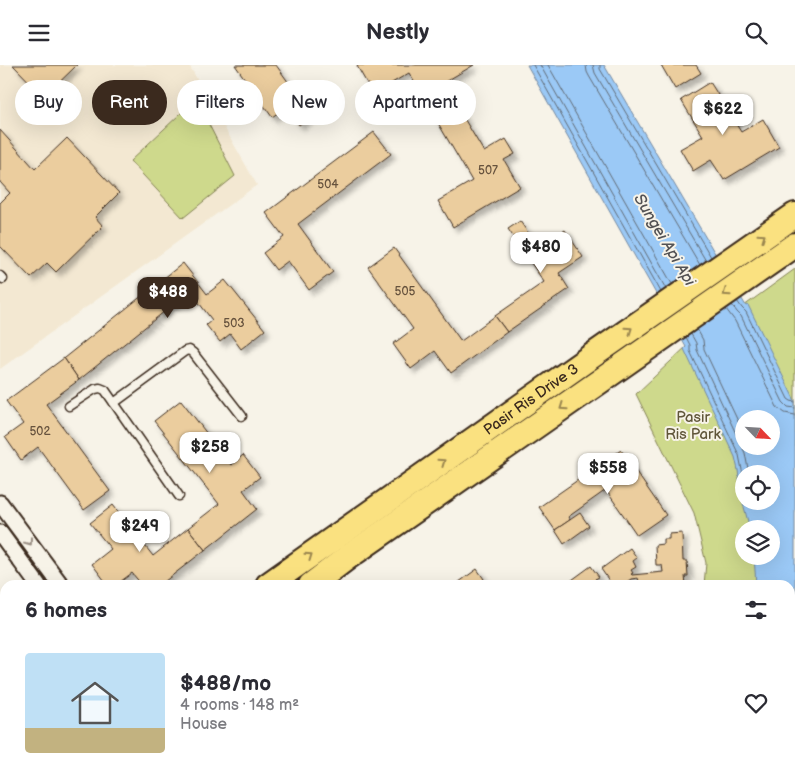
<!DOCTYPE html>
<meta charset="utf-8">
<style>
:root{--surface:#fff;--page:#f7f7f7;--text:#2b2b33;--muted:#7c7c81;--accent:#3b2a1e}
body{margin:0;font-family:"Balsamiq Sans",sans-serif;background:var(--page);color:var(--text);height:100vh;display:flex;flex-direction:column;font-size:19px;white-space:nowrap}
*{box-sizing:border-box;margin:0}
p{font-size:16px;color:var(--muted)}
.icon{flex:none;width:28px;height:28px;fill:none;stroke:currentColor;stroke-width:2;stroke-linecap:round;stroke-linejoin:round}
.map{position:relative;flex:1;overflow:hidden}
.drawer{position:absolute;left:0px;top:515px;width:795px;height:195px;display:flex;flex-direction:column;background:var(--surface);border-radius:15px 15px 0 0;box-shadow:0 5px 20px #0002}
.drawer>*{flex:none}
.hud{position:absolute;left:15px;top:15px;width:500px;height:45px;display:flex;gap:10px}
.needle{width:32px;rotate:115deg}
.tools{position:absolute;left:735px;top:345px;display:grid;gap:10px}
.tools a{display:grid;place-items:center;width:45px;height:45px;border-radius:50%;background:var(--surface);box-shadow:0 5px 20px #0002;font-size:25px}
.price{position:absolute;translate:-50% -42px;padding:0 11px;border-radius:10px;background:#fff;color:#222;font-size:16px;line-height:32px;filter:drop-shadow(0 1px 2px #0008)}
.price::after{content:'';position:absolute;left:50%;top:30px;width:15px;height:11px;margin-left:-8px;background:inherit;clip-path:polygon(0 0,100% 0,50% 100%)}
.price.active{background:var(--accent);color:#fff}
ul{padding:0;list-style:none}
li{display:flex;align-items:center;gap:15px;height:125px;padding:0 25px}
li span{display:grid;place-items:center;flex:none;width:140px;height:100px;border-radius:5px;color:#555}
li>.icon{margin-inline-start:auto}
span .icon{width:60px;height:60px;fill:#fffc;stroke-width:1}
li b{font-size:21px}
h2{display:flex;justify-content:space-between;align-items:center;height:60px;padding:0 25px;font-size:21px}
.chip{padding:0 18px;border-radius:22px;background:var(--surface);box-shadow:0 5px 20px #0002;font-size:18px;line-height:45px}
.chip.active{background:var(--accent);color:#fff}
header{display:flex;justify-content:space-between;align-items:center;height:65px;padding:0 25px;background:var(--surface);font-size:22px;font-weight:700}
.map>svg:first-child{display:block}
.built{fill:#f3e8d2}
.green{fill:#ced98c;stroke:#848255}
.water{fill:#9bc9f6;stroke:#7589a0;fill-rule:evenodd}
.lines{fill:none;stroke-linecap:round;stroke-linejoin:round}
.shore{stroke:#616a74;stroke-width:1}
.building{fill:#ebcd9e;stroke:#3b2a1e;filter:url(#shadow)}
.lane-casing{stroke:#3b2a1e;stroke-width:11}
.street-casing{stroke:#3b2a1e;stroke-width:19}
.primary-casing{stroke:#3b2a1e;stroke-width:28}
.lane{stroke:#f7f3e8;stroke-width:8}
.street{stroke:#f7f3e8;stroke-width:15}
.primary{stroke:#fae180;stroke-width:24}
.oneway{stroke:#9a864f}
.oneway2{stroke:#998e83}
.labels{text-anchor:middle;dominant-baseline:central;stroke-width:4;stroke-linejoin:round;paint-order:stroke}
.number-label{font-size:12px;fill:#67533e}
.street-label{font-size:15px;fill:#3b2a1e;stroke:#f7f3e8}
.park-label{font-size:15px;fill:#60563a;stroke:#f7f3e8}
.water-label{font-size:16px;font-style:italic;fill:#535254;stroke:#f7f3e8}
</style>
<header><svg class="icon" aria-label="menu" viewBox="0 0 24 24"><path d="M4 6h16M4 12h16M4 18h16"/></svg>Nestly<svg class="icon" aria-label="search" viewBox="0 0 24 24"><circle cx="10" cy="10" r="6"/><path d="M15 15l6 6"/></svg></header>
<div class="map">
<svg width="795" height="710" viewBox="0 0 795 710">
<defs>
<filter id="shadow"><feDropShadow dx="4.5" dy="4.5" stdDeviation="2.5" flood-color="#0004"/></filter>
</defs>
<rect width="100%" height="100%" fill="#f7f3e8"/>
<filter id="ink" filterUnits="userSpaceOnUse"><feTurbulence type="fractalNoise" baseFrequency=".02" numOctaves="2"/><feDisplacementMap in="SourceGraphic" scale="10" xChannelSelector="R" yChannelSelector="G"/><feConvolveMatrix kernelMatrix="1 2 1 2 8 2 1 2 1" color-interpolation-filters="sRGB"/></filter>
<g filter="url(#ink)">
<path class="built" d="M0 0H189L257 120 0 304Z"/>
<g class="green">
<path d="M196 34 235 111 183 153 130 96Z"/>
<path d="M795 204V382L744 241Z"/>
<path d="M688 280 727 342 744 436 768 464H744V491H771L780 520H704L706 498 694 448 636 329Z"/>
<path d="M690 705H752V710H689Z"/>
</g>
<path class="water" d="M527 0H604L746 241 748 240 795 336V710H750V705H790V520H756L754 491H771V464H750L741 431 738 405 735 392 684 284 686 282ZM744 354H771V381H744ZM744 409H771V436H744Z"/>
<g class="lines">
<g class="shore">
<path d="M533 0 661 227"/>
<path d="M540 0 666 224"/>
<path d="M548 0 672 219"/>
<path d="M586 0 587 7 589 11 700 200"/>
<path d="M593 0 595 8 706 196"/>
<path d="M600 0V4L711 192"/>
<path d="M737 236 742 243 746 247 788 334 791 336 795 337"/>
<path d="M732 240 737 247 741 251 783 337 788 342 795 343"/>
<path d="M726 244 735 256 777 342 785 348 795 350"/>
<path d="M697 264 703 275 704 284 744 369"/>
<path d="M691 269 696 278 697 285 745 388 749 409"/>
<path d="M686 272 690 280V286L739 390 744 415"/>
</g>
</g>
<g class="building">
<path d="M13 0H77L44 32Z"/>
<path d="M235 0H276L312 50 299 60 286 42 272 52Z"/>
<path d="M358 0H474L443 18 459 45 438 58 409 8 373 29 357 1Z"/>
<path d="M661 0H696L701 8 675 24Z"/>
<path d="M710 17 741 67 763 54 779 82 724 115 711 95 693 106 680 84 703 71 681 35Z"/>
<path d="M459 45 484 87 506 74 515 89 504 95 520 122 453 162 438 136 472 116 438 58Z"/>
<path d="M0 65 35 104 67 73 119 128 95 152 103 161 56 207 47 198 31 213 0 181V138L10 128 0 117Z"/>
<path d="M374 67 391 89 298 159 333 207 309 225 288 196 276 205 263 188 284 172 266 148Z"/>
<path d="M520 156 538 183 565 165 583 192 559 208 569 224 507 267 495 251 544 217 508 164Z"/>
<path d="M394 183 461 276 495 251 507 267 451 308 435 286 411 304 393 279 413 264 368 202Z"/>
<path d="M183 198 207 229 225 215 265 265 241 284 230 269 220 277 206 260 212 255 190 226 79 315 64 293Z"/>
<path d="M64 293 79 315 46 339 110 426 84 445 38 382 21 395 5 372 23 359 6 336Z"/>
<path d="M181 335 231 400 243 390 260 412 243 425 257 444 205 485 188 463 219 439 154 356Z"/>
<path d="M621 385 666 450 637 470 606 425 568 452 570 455 555 465 539 442Z"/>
<path d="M113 440 153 491 188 463 205 485 160 520H142L132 508 116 520H108L92 499 111 484 90 458Z"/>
<path d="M580 448 589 461 564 479 555 465Z"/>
<path d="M682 468 683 496H687L688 511H685L686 520H632V517H639L638 513 631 514 622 520H612L601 504 630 483 637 493 633 496 636 502 631 505 633 508 631 509 632 510 663 507 662 500H656L655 480 663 479V474H669V469Z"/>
<path d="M591 501 599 512 595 514 599 519 565 520Z"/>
<path d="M477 504 484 514 482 516 485 520H455Z"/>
<path d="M0 573 5 579 0 584Z"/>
<path d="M5 587V653L3 654 5 657 0 661V624L2 623 0 621V590H1Z"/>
<path d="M259 705H283L282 706 285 710H263Z"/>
<path d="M294 705H300L303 710H297Z"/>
<path d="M317 705H335L336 710H317Z"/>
<path d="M335 705H623V710H521L517 705 510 710H336Z"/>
<path d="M517 705 521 710H510Z"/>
</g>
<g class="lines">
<defs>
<g id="lane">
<path d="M0 211 3 214"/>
<path d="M114 338 185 286 189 285 193 288 242 351"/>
<path d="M69 341 95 324 100 323 105 325 179 431"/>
</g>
<g id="street">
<path d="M0 438 61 520"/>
<path d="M0 468 38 520"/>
</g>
<g id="primary">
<path id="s1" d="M268 520 589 293 795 150"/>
<path d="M311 520 348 492 795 180"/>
<path d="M20 710 27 705"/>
<path d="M64 710 71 705"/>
</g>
</defs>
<use href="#lane" class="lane-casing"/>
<use href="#street" class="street-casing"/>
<use href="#primary" class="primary-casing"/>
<use href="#lane" class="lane"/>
<use href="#street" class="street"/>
<use href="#primary" class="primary"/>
</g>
<defs><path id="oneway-chevron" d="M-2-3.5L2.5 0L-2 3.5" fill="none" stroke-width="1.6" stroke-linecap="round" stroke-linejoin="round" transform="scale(1.25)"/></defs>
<g class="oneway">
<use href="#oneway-chevron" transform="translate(762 172) rotate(-35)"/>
<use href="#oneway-chevron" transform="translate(726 228) rotate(145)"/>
<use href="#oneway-chevron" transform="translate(629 265) rotate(-35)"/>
<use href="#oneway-chevron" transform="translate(563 342) rotate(145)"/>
<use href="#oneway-chevron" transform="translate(442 397) rotate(-35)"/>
<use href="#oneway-chevron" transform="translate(309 491) rotate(-35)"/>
</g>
<use class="oneway2" href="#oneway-chevron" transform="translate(29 477) rotate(53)"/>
</g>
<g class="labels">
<g class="number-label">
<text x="488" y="105">507</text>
<text x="328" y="119">504</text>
<text x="405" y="226">505</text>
<text x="234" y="258">503</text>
<text x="40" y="366">502</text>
</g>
<g class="street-label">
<text stroke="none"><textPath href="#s1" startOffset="322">Pasir Ris Drive 3</textPath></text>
</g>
<g class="park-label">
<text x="693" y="352">Pasir<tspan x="693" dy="17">Ris Park</tspan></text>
</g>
<g class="water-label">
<text transform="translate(664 175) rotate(59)">Sungei Api Api</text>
</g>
</g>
</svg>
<div class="tools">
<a><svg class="needle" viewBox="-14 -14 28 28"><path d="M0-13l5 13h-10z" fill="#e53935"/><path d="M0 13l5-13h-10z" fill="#7c7c81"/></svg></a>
<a><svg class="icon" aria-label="locate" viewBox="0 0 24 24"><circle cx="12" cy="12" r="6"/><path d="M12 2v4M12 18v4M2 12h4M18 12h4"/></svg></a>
<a><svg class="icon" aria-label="layers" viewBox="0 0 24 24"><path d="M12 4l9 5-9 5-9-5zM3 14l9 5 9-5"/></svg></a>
</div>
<b class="price" style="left:723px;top:71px">$622</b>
<b class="price" style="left:541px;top:209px">$480</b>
<b class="price active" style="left:168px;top:254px">$488</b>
<b class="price" style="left:210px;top:409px">$258</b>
<b class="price" style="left:608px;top:430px">$558</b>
<b class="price" style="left:140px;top:488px">$249</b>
<div class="hud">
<a class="chip">Buy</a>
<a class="chip active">Rent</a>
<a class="chip">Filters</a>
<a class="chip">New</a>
<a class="chip">Apartment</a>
</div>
<section class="drawer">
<h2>6 homes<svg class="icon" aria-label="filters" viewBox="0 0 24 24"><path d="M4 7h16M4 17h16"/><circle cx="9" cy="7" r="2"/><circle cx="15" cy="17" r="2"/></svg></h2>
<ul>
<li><span style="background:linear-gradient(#bfe0f5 75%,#c2b280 0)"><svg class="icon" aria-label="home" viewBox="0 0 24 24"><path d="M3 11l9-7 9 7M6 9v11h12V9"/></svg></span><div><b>$488/mo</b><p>4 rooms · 148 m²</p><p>House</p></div><svg class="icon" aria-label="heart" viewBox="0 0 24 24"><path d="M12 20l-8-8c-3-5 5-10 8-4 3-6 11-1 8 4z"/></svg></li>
</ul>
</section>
</div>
